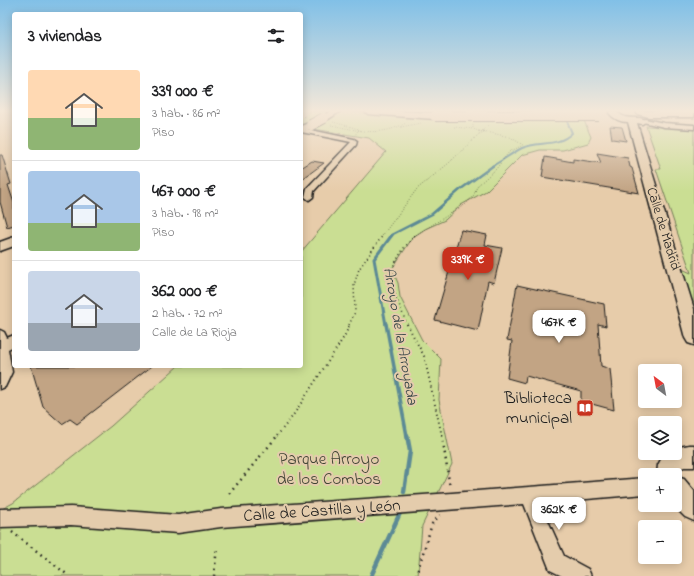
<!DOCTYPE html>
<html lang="es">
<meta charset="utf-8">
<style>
:root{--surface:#fff;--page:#f6f6f6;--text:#202124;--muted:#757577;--line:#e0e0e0;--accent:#c8321e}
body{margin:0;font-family:"Indie Flower",sans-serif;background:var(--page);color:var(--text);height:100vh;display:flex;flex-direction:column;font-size:15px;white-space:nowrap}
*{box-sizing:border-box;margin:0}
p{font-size:13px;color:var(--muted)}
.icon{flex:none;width:22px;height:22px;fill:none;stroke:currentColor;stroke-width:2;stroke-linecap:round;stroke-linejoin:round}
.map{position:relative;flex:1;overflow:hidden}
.drawer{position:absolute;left:12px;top:12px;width:291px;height:356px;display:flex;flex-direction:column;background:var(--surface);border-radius:4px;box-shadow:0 2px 10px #0003}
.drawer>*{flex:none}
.needle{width:26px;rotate:328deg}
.tools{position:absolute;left:638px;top:364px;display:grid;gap:8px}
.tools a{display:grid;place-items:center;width:44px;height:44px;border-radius:4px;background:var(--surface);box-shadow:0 2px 10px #0003;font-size:20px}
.price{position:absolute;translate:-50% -34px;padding:0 9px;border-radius:8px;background:#fff;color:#222;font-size:13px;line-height:26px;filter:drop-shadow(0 1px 2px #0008)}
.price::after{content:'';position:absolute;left:50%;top:24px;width:12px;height:9px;margin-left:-6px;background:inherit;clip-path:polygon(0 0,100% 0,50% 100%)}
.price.current{background:var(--accent);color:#fff}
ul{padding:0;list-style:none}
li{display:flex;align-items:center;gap:12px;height:100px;padding:0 16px}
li+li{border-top:1px solid var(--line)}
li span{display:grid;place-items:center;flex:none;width:112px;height:80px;border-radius:4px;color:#555}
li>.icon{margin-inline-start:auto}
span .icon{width:48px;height:48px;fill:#fffc;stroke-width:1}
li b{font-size:17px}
h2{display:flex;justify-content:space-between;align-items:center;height:48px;padding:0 16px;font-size:17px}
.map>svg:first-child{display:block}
.green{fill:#cade93;stroke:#737d58}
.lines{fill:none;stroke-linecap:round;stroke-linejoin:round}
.stream-far4{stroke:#5c8a95;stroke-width:2}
.stream-far3{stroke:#5c8a95;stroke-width:2.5}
.stream-far2{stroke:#5c8a95;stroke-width:3}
.stream-far1{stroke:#5c8a95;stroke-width:3.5}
.stream{stroke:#5c8a95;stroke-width:4.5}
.building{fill:#c2a484;stroke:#1c1c1c}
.street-casing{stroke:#1c1c1c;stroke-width:3}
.secondary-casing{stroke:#1c1c1c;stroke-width:3}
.path-far3{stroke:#1c1c1c;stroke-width:1;stroke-dasharray:0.5 2;stroke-linecap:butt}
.path-far2{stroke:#1c1c1c;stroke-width:1.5;stroke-dasharray:1 3;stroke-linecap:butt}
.path-far1{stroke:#1c1c1c;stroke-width:2;stroke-dasharray:1 3.5;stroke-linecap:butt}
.path{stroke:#1c1c1c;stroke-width:2.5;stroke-dasharray:1.5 4.5;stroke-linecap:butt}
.street{fill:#e4ccac;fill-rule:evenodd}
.secondary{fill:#e4ccac;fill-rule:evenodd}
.secondary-bridge-casing{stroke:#1c1c1c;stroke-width:12;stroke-linecap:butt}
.secondary-bridge{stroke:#e4ccac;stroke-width:10}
.labels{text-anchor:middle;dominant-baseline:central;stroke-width:4;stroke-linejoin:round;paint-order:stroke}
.street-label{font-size:14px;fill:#1c1c1c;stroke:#e4ccac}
.water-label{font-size:15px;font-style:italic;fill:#314144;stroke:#e4ccac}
.near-poi-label{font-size:17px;fill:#1c1c1c;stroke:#e4ccac;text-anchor:end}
.near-park-label{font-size:17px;fill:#3f4334;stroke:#e4ccac}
.near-street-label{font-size:17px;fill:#1c1c1c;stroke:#e4ccac}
</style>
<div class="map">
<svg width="694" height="576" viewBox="0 0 694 576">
<rect width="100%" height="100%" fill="#e7ccaa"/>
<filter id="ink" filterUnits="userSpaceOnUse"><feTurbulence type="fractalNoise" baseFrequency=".025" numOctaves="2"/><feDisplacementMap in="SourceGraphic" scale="8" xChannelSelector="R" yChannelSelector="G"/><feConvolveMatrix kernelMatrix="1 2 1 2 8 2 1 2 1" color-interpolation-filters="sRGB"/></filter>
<g filter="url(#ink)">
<g class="green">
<path d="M301 111H331L321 116 327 118 342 111 437 119 452 111H580L591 137 588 143 563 150H540L522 155 486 191 461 205 445 220 425 229 413 237 392 269 398 283 400 297 422 340 441 359 439 400 452 464 422 526 418 576H0V510L13 503 111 426 178 366H301V252L386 152 369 138 314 129 301 128Z"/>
<path d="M646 126 694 129V312L682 269 691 273 656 169H661Z"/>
</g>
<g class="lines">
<path class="stream-far4" d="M492 166C502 161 512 153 522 148 539 141 558 147 572 133L566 119"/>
<path class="stream-far3" d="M391 236 393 234 432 214 461 189 494 165"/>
<path class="stream-far2" d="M386 325 374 259 392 235"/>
<path class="stream-far1" d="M386 324 407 436"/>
<g class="stream">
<path d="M404 492 410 451 407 435"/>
<path d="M371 576 400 513"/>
</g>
</g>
<g class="building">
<path d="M610 126 622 127 626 141 612 139Z"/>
<path d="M597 153 628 158 630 167 632 168 639 193 542 177 545 157 573 162V159L601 163Z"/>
<path d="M0 155H2L11 184 8 185 14 203V225L7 227 0 202Z"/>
<path d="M312 161 324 163 301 180V168Z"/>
<path d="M461 230 487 235 485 245 502 248 494 283 488 281 478 331 435 320Z"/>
<path d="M517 285 604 304 606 326 598 324 601 366 610 369 614 410 581 401V391L526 376 525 383 507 378 512 341 507 340Z"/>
<path d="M31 366H152L77 424 70 419 62 424 43 407Z"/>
</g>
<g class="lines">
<defs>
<g id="street">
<path d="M645 119 664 123 694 125V129L664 127 643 122V120Z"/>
<path d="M301 128 354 139 357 141 356 145 314 191 313 197 309 200 305 197 307 188 351 142 301 132Z"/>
<path d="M0 330 4 332 7 338 14 335V346L8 349 12 372 5 387 0 389Z"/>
<path d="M645 478V494L540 503 564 556 588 569 591 576H562L550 570 524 504 221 527 178 533 71 525 0 527V509L71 507 178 515 221 509 452 493Z"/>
</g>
<g id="secondary">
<path d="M331 111H341L327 120H321L319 118Z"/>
<path d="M364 111H398L435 113 439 116 435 119 368 114Z"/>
<path d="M610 111C617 110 619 115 625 117 632 119 641 116 647 121L642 124 637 123 694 309V345L688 343 685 338 628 122C620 122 614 119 609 113Z"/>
<path d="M637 111H694V117H649L637 114Z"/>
<path d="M311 122 314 123 316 125 314 127 301 133V126Z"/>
<path d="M14 237V246L0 251V242Z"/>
<path d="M689 445H694V467H684L680 469V478L684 479 694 491V521L685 517 673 505H675V475H657L658 465 664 454 675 453V448Z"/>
</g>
</defs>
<use href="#street" class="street-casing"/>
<use href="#secondary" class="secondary-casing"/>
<g class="path-far3">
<path d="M333 122 359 129 355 135"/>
<path d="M331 125C360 131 379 137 406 123"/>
<path d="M473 125V129L479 131"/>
<path d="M401 127 421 123"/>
<path d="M454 127 473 129"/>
<path d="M479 131 484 132 479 134Z"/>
<path d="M482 131 488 125"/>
<path d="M382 236 417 189 449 163 479 134"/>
<path d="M414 236 466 204 474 195 477 186 496 169 509 152 523 145 510 137 482 131"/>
</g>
<g class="path-far2">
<path d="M349 325 355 312 354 285 359 269 383 235"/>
<path d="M407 325 392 286 389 273 404 248 415 235"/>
</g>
<g class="path-far1">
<path d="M407 324 424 356 442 436"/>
<path d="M277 436 292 417 344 337 350 324"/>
</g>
<g class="path">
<path d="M442 435 450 488"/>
<path d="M229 494 278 435"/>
<path d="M12 532 69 576"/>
<path d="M214 576 217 547"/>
<path d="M416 576 432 524 440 515"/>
</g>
<use href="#street" class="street"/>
<use href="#secondary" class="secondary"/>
<defs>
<g id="secondary-bridge">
<path d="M301 112 303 111"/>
<path d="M435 116H599"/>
<path d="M311 125 324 118"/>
</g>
</defs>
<use href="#secondary-bridge" class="secondary-bridge-casing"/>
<use href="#secondary-bridge" class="secondary-bridge"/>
</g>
</g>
<linearGradient id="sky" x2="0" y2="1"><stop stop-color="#81c0e7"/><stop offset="0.58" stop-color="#f4e8d9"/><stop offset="1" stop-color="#f4e8d9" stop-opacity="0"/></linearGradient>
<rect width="694" height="191" fill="url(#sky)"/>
<defs>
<symbol id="library-square" viewBox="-11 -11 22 22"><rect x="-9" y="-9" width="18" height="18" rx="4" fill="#c8321e" stroke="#e4ccac"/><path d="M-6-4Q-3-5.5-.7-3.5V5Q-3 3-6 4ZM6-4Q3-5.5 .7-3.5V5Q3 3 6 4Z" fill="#fff"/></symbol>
</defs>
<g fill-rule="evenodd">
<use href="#library-square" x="575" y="398" width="20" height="20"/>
</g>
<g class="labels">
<g class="street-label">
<text transform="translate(663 229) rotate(73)">Calle de Madrid</text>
</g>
<g class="water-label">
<text transform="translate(400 336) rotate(80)">Arroyo de la Arroyada</text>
</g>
<g class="near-poi-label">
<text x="572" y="398">Biblioteca<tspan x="572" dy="20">municipal</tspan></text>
</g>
<g class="near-park-label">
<text x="329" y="459">Parque Arroyo<tspan x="329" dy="20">de los Combos</tspan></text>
</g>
<g class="near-street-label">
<text transform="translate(322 511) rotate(-4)">Calle de Castilla y León</text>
</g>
</g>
</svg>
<div class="tools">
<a><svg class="needle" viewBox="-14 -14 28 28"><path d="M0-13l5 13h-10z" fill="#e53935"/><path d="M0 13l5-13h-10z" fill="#757577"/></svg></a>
<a><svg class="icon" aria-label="layers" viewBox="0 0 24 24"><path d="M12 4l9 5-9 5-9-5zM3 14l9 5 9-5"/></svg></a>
<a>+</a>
<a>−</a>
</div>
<b class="price current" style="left:468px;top:281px">339K €</b>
<b class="price" style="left:559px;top:344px">467K €</b>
<b class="price" style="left:559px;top:531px">362K €</b>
<section class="drawer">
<h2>3 viviendas<svg class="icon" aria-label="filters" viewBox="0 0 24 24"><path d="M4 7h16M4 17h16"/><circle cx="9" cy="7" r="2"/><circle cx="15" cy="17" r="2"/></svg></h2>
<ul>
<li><span style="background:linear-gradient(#ffd9b3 60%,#8fb573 0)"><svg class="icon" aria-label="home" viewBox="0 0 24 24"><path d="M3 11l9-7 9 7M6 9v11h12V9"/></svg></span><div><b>339 000 €</b><p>3 hab. · 86 m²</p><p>Piso</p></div></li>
<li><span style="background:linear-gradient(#a9c7e8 65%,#8fb573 0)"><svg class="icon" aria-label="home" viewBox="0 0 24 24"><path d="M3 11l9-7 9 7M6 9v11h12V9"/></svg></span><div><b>467 000 €</b><p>3 hab. · 98 m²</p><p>Piso</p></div></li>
<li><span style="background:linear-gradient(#c9d6e8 65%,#9aa5b1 0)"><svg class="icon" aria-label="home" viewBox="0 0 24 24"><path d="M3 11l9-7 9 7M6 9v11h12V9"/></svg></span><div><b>362 000 €</b><p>2 hab. · 72 m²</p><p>Calle de La Rioja</p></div></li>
</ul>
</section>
</div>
